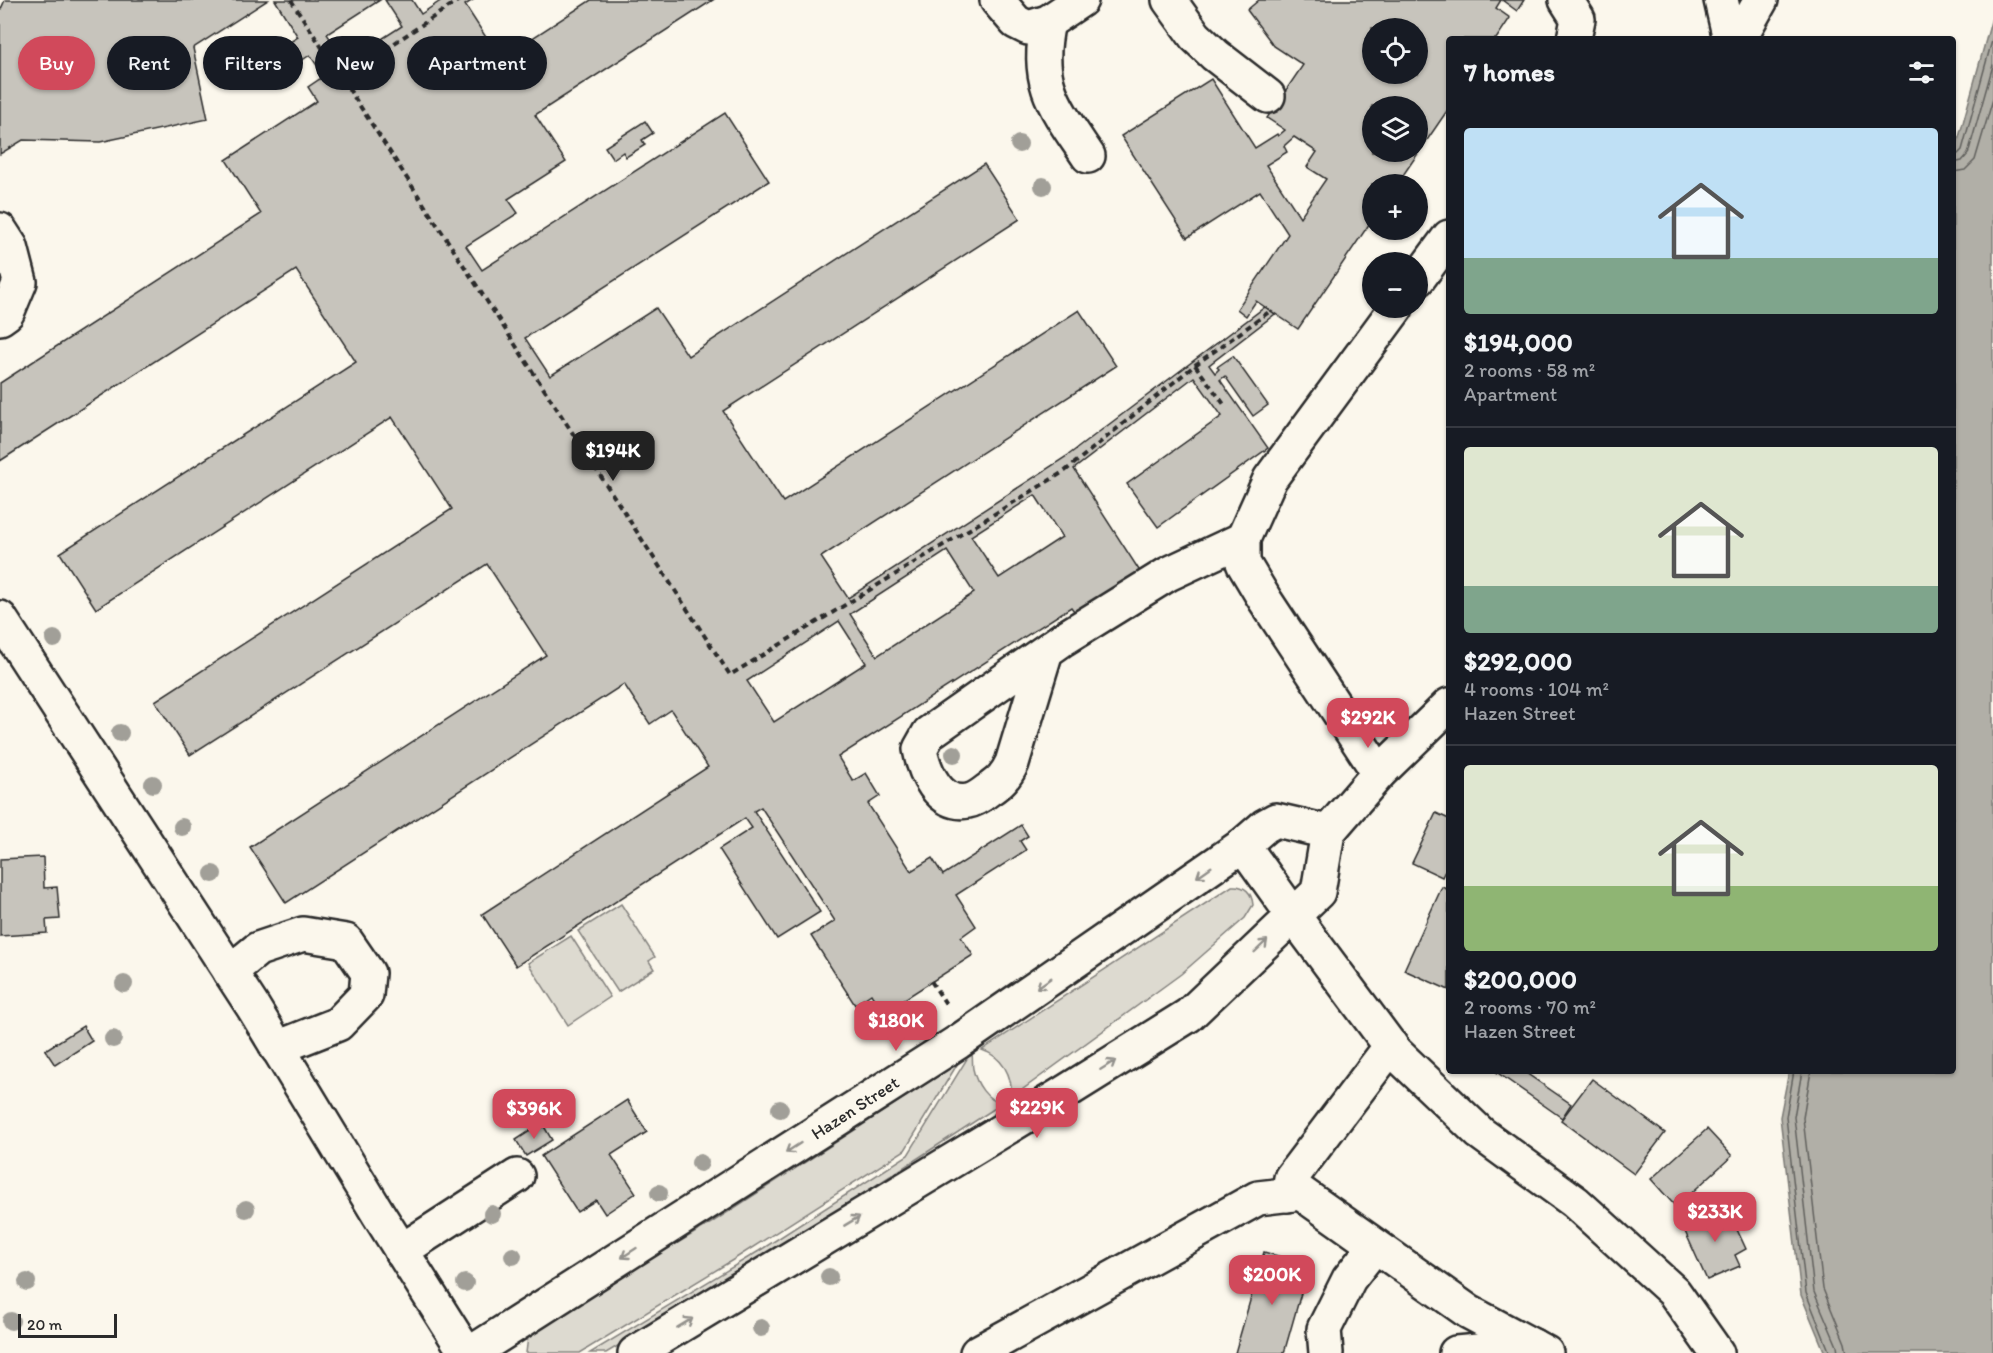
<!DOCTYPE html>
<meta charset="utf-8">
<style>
:root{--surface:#171b24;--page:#242831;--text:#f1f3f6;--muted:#9ea1a6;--line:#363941;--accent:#d1495b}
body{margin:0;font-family:Itim,sans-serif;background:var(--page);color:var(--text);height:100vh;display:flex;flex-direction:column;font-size:22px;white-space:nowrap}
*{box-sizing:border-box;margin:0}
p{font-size:20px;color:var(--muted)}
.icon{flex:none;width:33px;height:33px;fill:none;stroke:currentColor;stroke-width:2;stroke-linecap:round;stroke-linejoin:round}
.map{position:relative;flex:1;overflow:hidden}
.drawer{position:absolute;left:1446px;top:36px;width:510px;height:1038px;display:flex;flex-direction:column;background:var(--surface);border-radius:6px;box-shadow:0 2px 4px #0004}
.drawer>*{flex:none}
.top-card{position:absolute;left:18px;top:36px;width:570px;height:54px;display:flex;gap:12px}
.controls{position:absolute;left:1362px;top:18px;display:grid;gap:12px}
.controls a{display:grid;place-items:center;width:66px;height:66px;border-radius:50%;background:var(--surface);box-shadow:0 2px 4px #0004;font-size:30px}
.scale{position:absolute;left:18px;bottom:15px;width:99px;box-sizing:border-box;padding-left:6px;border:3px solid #2b2b2b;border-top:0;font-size:16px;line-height:21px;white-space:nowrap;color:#2b2b2b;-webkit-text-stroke:4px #fbf7ec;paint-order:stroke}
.price{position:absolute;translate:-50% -51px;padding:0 14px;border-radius:12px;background:var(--accent);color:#fff;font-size:20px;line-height:39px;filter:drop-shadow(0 2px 3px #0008)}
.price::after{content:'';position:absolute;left:50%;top:36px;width:18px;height:14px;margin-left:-9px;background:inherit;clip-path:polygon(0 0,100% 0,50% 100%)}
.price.active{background:#222;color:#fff}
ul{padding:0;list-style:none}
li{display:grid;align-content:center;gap:12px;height:318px;padding:0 18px}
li+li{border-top:2px solid var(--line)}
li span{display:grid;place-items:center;height:186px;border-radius:6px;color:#555}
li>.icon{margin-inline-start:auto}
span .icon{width:108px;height:108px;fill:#fffc;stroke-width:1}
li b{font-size:26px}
h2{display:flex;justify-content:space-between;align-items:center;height:72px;padding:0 18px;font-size:26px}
.tag{padding:0 21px;border-radius:27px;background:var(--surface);box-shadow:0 2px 4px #0004;font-size:21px;line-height:54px}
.tag.active{background:var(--accent);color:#fff}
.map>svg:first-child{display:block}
.green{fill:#dddad0;stroke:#84827e;stroke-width:1.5}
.water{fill:#b1afa7;stroke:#7b7a75;stroke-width:1.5}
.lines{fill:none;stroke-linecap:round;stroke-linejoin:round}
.shore{stroke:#61605d;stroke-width:1.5}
.building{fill:#c7c4bc;stroke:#2b2b2b;stroke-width:1.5;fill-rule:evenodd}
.minor-casing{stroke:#2b2b2b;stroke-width:38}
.path{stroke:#2b2b2b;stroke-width:4;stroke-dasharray:6 4.5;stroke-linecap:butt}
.minor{stroke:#fbf7ec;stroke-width:33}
.tree{fill:#a19f98}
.oneway{stroke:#93918c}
.labels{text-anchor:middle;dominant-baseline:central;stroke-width:4.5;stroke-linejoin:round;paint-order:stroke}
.street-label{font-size:18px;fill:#2b2b2b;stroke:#fbf7ec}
</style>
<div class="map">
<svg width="1993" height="1353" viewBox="0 0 1993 1353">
<rect width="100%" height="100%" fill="#fbf7ec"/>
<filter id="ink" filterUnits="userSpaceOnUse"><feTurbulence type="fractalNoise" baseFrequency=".0167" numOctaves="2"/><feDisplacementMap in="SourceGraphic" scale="12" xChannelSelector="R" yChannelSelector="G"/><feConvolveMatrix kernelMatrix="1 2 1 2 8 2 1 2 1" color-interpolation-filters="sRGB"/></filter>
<g filter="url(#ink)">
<g class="green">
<path d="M1232 886C1245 885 1252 893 1253 905L1245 918 1181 974 1012 1097C1012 1075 1003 1057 982 1050Z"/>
<path d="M621 904 655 957 649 961 654 969 618 992 578 931Z"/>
<path d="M571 936 610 997 568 1025 528 963Z"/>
<path d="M972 1055C973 1059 972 1064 973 1069 976 1083 987 1102 1003 1103L844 1206 648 1328 606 1353H590L759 1251 908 1155 968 1057Z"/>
<path d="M958 1063 905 1150 736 1258 580 1353H526L528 1337 537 1327 711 1223Z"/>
</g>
<path class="water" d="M1993 14V1353H1825L1801 1295 1780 1117 1789 1071H1953V159Z"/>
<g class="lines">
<g class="shore">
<path d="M1953 155 1958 154 1962 150 1993 37"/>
<path d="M1953 163 1962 161 1968 154 1993 65"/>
<path d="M1953 172 1965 170 1975 160 1993 99"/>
<path d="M1794 1071 1786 1117 1806 1293 1830 1353"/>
<path d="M1802 1071 1794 1117 1814 1292 1837 1346 1838 1353"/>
<path d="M1811 1071 1803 1118 1823 1289 1845 1343 1847 1353"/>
</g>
</g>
<g class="building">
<path d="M5 0H268L193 48 208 119 100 142 23 140 0 154V11Z"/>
<path d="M275 0H380L327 34 346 62 402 26 385 0H412L421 14 442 0H473L465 5 500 59 591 0H713L535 115 566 162 508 199 518 213 466 246 482 270 725 113 769 181 525 338 550 376 656 308 688 356 984 164 1020 219 723 411 783 502 1079 310 1116 366 821 557 848 598 1067 456 1265 307 1275 314 1209 365 1215 373 1219 369 1217 367 1233 356 1268 405 1253 416 1225 376 1220 380 1268 448 1158 527 1127 484 1222 416 1194 377 1074 469 1141 573 1077 615 1071 607 838 757 853 781 866 773 880 796 868 804 911 871 932 858 943 875 1021 825 1028 836 1020 841 1026 850 956 895 976 926 961 937 973 955 883 1013 871 994 855 1005 811 936 835 921 761 807 754 811 820 912 777 939 719 849 752 828 745 818 516 966 482 914 708 767 671 710 650 724 624 684 286 903 250 847 546 655 487 564 190 755 155 701 452 509 392 417 96 609 60 553 356 362 296 270 0 461V383L261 214 226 160 317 101 308 87 324 76 310 55 262 87 251 67 298 37ZM1035 495 1062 537 999 578 971 536ZM947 551 974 593 877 656 850 614ZM839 621 866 663 774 722 747 681Z"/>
<path d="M1259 0H1501L1496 8 1510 18 1496 39H1449V108L1397 184H1372V220L1298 329 1256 301 1246 316 1237 309 1288 234 1260 191 1187 238 1121 136 1211 79 1255 148 1277 134 1278 136 1285 130 1267 118 1303 65 1274 46 1247 10ZM1372 28H1418V74H1372ZM1372 106H1418V152H1372ZM1294 137 1317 152 1307 167 1326 179 1300 217 1266 165 1287 152 1284 146Z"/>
<path d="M1502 0H1524L1517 11Z"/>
<path d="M645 121 653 133 642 140 645 145 626 157 623 152 613 159 605 147Z"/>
<path d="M1436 813 1449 819V863L1442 877 1412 863Z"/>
<path d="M43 857 44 888 57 887 60 919 46 920 47 933 0 936V859Z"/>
<path d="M1442 887 1449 890V990L1404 970Z"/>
<path d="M83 1026 92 1041 55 1065 45 1050Z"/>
<path d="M1495 1071H1523L1571 1104 1562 1118Z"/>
<path d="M1592 1079 1665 1133 1634 1174 1561 1120Z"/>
<path d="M627 1100 647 1132 611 1155 636 1193 605 1214 596 1200 577 1212 541 1156Z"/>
<path d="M542 1123 552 1140 526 1156 516 1140Z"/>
<path d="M1707 1129 1732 1156 1676 1207 1651 1179Z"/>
<path d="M1727 1208 1746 1249 1735 1255 1740 1266 1707 1280 1682 1225 1715 1211 1716 1213Z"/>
<path d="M1264 1252 1309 1265 1284 1353H1235Z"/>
</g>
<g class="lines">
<defs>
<g id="minor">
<path d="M997 0 1016 22 1028 28 1048 22 1081 0"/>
<path d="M1169 0 1195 36 1215 55 1268 96"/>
<path d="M1566 0 1578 19 1574 39"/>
<path d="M1721 0 1730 39"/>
<path d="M1048 22C1034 83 1055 107 1088 156"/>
<path d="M1739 39 1761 0"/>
<path d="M0 230 11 247 20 282 7 313 0 318"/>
<path d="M1418 279 1449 237"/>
<path d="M0 618 253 1007 379 1215 466 1353"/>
<path d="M1046 651 1012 763C1006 776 1000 782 988 790 983 794 974 800 968 801 939 807 924 771 920 749L929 733 1063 639 1168 574 1243 539"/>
<path d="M1379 773 1265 600 1243 563V539L1270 479 1396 308"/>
<path d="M1243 845 1293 915 1395 1052 1480 1133 1575 1202 1674 1292 1717 1353"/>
<path d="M230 972 258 949 303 934 346 941 368 973 366 995 338 1024 277 1048"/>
<path d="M1288 1195 1291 1178 1391 1046"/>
<path d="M401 1251 517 1176"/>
<path d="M471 1353 958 1042 1243 845 1265 826 1276 820 1328 832"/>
<path d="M635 1353 1059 1096 1189 1015 1318 892 1328 832 1379 773 1449 705"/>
<path d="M977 1353 1258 1198 1301 1193 1469 1312 1546 1353"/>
<path d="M1326 1353 1324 1329 1349 1279 1375 1246"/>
<path d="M1456 1353 1533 1346"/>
</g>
</defs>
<use href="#minor" class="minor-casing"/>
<g class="path">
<path d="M291 0 730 675 1065 471 1195 365 1269 312"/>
<path d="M342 78 459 0"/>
<path d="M1195 365 1226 407"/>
<path d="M931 981 948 1007"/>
<path d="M872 1029 870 1027 885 1017 889 1023"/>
</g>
<use href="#minor" class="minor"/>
</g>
<g class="tree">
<circle cx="1019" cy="144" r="9"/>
<circle cx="1043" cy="186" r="9"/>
<circle cx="54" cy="639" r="9"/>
<circle cx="120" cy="733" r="9"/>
<circle cx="954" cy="754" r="9"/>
<circle cx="153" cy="784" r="9"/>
<circle cx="182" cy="827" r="9"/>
<circle cx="213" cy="874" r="9"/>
<circle cx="124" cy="984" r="9"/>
<circle cx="113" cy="1039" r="9"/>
<circle cx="780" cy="1109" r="9"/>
<circle cx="700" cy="1163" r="9"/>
<circle cx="659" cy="1193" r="9"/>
<circle cx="246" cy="1209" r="9"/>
<circle cx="492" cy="1214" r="9"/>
<circle cx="513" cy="1256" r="9"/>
<circle cx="829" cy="1277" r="9"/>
<circle cx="27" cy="1282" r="9"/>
<circle cx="465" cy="1283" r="9"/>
<circle cx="11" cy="1321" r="9"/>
<circle cx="761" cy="1328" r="9"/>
</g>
<defs><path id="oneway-shaft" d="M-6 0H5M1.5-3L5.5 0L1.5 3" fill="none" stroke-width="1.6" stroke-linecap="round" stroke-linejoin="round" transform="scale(1.5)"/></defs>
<g class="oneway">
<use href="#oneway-shaft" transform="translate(1204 872) rotate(145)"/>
<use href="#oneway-shaft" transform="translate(1261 946) rotate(-44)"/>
<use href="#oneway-shaft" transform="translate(1044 983) rotate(145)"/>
<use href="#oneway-shaft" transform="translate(1108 1065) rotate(-32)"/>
<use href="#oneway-shaft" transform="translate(793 1148) rotate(147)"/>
<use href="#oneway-shaft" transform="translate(852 1221) rotate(-31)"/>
<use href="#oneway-shaft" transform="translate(629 1253) rotate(147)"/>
<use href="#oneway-shaft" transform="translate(685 1323) rotate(-31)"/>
</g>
</g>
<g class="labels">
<g class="street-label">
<text transform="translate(855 1108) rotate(-33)">Hazen Street</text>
</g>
</g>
</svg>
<div class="controls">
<a><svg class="icon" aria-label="locate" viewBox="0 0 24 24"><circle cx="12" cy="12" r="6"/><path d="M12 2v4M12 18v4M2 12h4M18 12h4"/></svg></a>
<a><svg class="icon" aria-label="layers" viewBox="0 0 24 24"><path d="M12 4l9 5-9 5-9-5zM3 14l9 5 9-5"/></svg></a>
<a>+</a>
<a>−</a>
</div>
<div class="scale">20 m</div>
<b class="price active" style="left:613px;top:482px">$194K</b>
<b class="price" style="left:1368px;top:749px">$292K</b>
<b class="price" style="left:896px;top:1052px">$180K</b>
<b class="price" style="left:1037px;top:1139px">$229K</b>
<b class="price" style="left:534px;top:1140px">$396K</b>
<b class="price" style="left:1715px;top:1243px">$233K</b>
<b class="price" style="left:1272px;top:1306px">$200K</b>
<div class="top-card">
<a class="tag active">Buy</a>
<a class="tag">Rent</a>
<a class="tag">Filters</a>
<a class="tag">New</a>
<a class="tag">Apartment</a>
</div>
<section class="drawer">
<h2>7 homes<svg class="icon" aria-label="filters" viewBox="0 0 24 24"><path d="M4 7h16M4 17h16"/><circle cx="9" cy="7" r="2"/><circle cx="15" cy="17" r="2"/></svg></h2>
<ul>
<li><span style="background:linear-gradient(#bfe0f5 70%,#7fa58c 0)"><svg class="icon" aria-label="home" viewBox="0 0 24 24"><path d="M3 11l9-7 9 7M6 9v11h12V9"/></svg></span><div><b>$194,000</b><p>2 rooms · 58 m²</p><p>Apartment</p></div></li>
<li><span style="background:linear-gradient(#dfe7d0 75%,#7fa58c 0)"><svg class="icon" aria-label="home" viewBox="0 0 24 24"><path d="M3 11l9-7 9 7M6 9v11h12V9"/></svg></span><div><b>$292,000</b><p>4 rooms · 104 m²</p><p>Hazen Street</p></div></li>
<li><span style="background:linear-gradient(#dfe7d0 65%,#8fb573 0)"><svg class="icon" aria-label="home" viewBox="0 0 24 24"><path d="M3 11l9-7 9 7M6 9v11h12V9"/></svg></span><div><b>$200,000</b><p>2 rooms · 70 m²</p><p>Hazen Street</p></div></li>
</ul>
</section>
</div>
